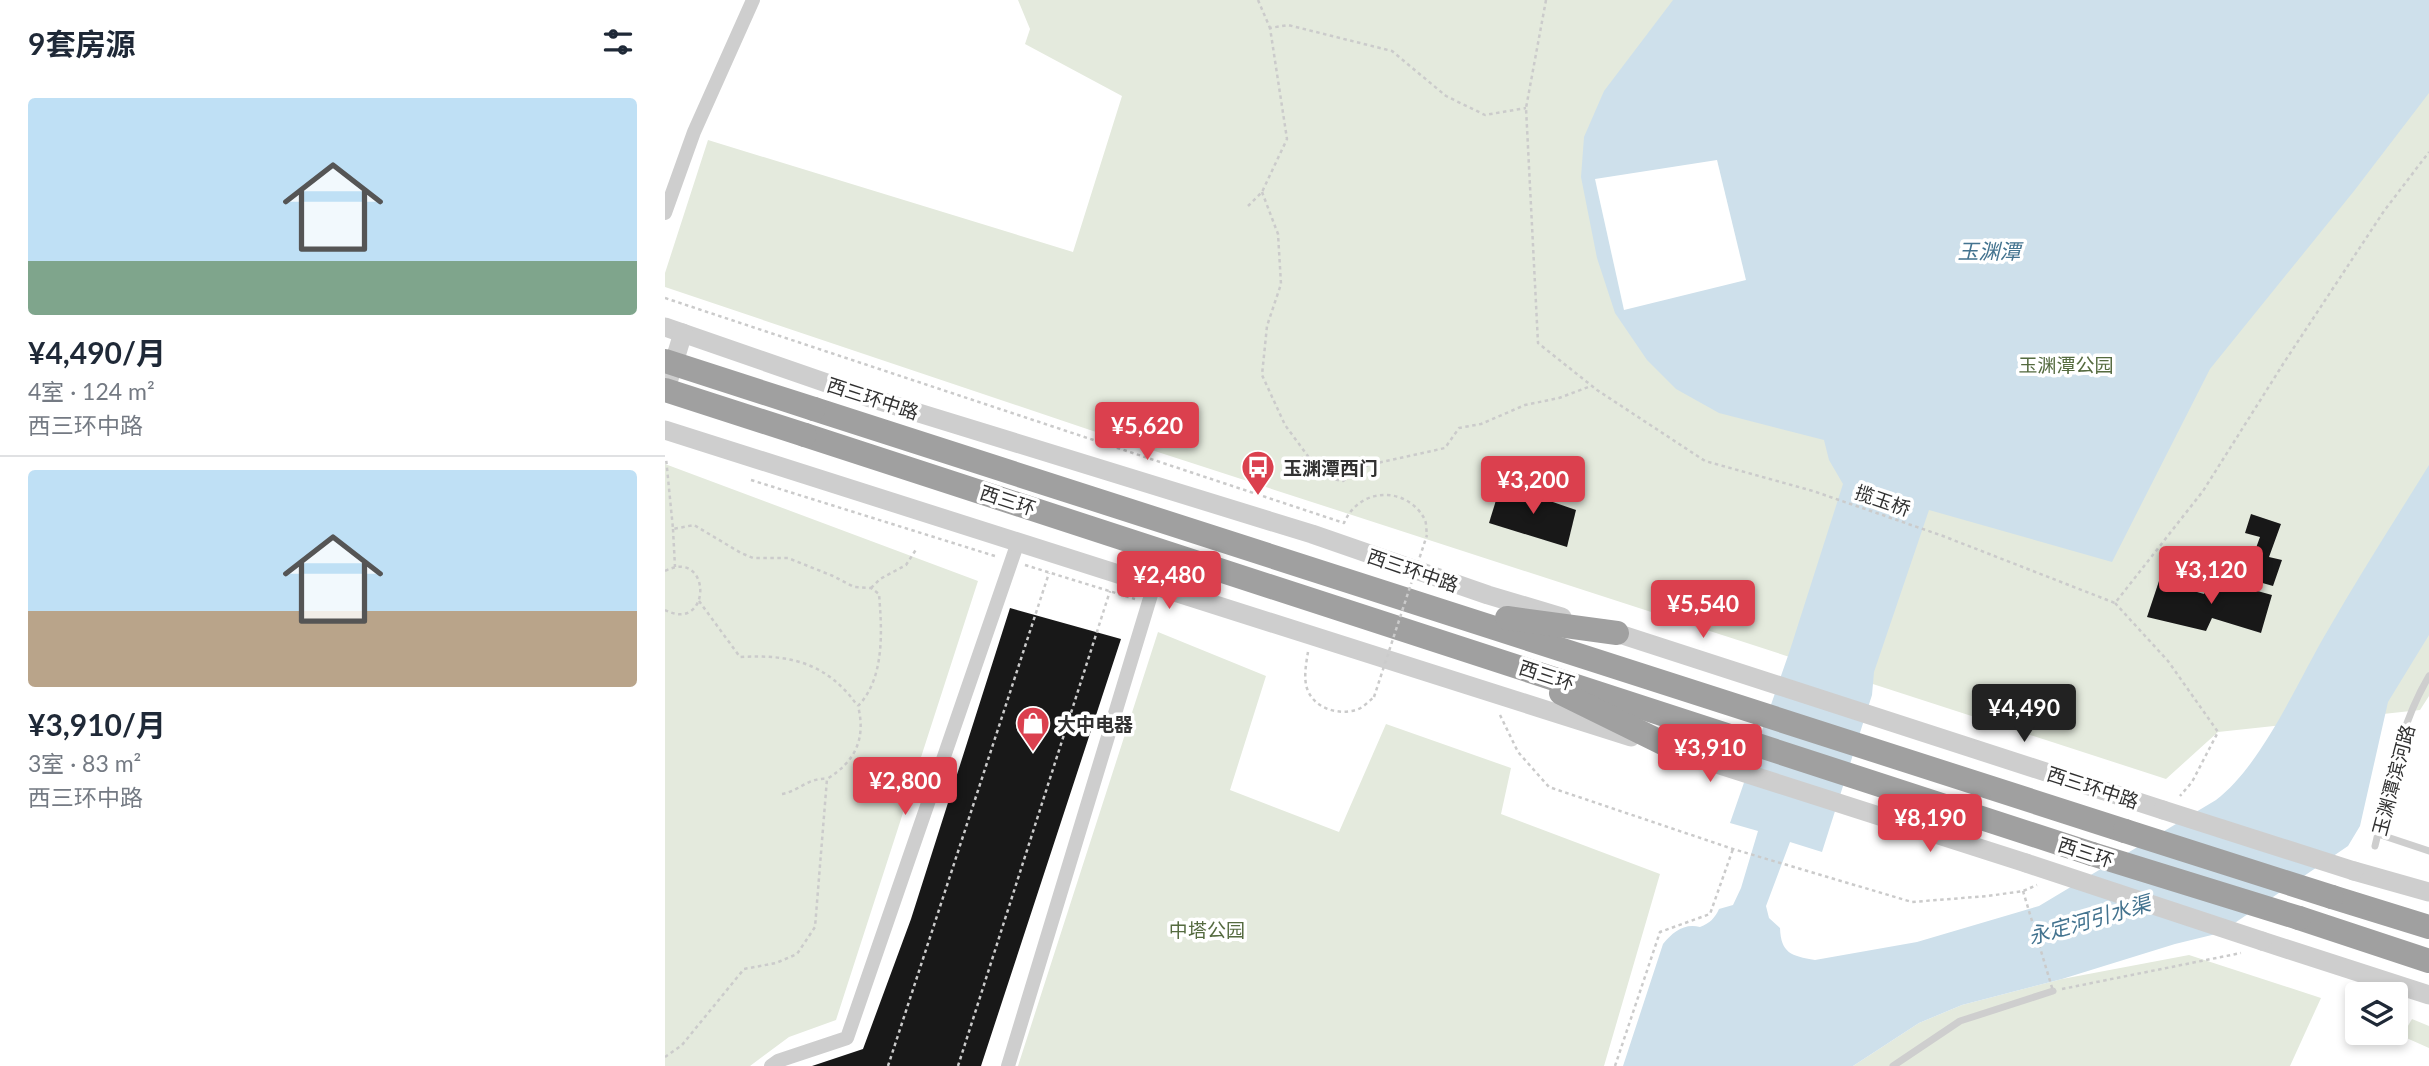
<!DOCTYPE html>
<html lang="zh">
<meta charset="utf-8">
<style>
:root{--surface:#fff;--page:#f2f2f3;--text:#1f2937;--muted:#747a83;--line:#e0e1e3;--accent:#db404e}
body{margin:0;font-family:Lato,"Noto Sans SC",sans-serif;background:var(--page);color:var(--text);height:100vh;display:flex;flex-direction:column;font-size:26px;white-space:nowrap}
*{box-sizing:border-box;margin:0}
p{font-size:23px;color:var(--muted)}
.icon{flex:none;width:38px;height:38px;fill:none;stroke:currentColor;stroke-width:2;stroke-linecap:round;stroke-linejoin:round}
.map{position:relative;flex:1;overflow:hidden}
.panel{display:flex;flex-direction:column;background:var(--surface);width:665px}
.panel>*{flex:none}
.controls{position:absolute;left:1680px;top:982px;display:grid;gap:14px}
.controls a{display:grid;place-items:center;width:63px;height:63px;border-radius:7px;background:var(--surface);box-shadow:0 4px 10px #0003;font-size:35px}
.price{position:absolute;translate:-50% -60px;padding:0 16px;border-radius:7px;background:var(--accent);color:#fff;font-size:23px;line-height:46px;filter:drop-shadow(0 2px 4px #0008)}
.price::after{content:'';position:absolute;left:50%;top:42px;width:21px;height:16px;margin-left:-10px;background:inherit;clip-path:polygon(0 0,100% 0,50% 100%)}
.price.active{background:#222;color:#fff}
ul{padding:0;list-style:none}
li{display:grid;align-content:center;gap:14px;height:371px;padding:0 28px}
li+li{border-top:2px solid var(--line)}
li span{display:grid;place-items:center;height:217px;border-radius:7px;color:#555}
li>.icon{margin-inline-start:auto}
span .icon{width:126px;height:126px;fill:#fffc;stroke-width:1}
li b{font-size:30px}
h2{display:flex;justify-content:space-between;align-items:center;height:84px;padding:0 28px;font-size:30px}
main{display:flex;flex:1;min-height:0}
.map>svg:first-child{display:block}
.green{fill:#e4eadd}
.water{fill:#cee0eb}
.pier{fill:#fff}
.building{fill:#181818}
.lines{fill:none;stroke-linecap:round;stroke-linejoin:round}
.path{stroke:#cbcbcb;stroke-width:2.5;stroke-dasharray:3.5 3.5;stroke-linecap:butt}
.service{stroke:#cecece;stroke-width:7}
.minor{stroke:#cecece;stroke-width:14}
.tertiary{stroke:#cecece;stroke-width:19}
.trunk{stroke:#a0a0a0;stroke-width:24}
.path-bridge{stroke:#cbcbcb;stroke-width:2.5;stroke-dasharray:3.5 3.5;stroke-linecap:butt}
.tertiary-bridge{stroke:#cecece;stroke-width:19}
.trunk-bridge{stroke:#a0a0a0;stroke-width:24}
.labels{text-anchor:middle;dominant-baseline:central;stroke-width:7;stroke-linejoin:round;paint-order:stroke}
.park-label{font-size:19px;fill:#556b40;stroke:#fff}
.street-label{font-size:19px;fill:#313131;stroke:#fff}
.poi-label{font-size:19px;font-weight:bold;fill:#313131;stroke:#fff;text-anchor:start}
.water-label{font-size:21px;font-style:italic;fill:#43738f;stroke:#fff}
</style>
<main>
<section class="panel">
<h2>9套房源<svg class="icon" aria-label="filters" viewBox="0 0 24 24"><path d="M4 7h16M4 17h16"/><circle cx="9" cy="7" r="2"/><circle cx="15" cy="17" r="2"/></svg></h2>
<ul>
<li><span style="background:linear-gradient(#bfe0f5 75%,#7fa58c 0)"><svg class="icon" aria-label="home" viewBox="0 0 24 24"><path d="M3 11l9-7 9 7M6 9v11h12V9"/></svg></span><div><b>¥4,490/月</b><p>4室 · 124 m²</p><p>西三环中路</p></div></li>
<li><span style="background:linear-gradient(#bfe0f5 65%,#b9a48a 0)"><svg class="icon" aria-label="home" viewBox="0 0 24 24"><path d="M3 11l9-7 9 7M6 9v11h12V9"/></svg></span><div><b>¥3,910/月</b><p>3室 · 83 m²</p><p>西三环中路</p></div></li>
</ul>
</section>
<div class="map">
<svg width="1764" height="1066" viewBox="0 0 1764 1066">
<rect width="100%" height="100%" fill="#fff"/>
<g class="green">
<path d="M353 0H1764V696L1755 710 1553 732 1501 779 428 431 0 287V273L43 140 408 252 457 96 360 44 365 29Z"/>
<path d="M0 464 313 581 171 1020 124 1037 85 1066H0Z"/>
<path d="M493 632 601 676 565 790 674 832 721 724 846 768 836 814 995 874 939 1066H353Z"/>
<path d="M1524 955 1656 998 1625 1066H1188L1254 1023 1297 1005 1397 979Z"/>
<path d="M1747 1019 1764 1026V1048L1737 1036Z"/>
</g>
<path class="water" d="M1008 0H1764V93L1689 191 1545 369 1447 562 1264 510 1209 672 1207 695 1157 852 1125 842 1101 906 1104 918 1115 928C1116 953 1126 956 1150 960L1252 942 1374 906 1551 800C1598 764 1632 682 1663 630 1695 574 1730 520 1764 465V635L1723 702 1695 826 1683 846 1555 933 1510 944 1397 979 1297 1005 1254 1023 1188 1066H958L998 944C1008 932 1019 923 1035 927 1045 923 1050 918 1054 909L1068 905 1076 888 1093 831 1065 823 1125 650 1178 484 1164 460 1159 440 1054 413 1011 389 982 360 950 313 932 258 916 177 919 137 939 91Z"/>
<path class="pier" d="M1052 160 1081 280 959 310 930 179Z"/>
<g class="building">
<path d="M836 484 911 510 902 547 824 523Z"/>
<path d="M1586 514 1616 524 1604 557 1617 560 1608 586 1580 578 1595 537 1580 533Z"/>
<path d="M1545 578 1607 595 1596 633 1547 618 1541 631 1482 617 1494 581 1539 594Z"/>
<path d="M345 608 456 639 316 1066H147L198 1049 246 919Z"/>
</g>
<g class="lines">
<g class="path">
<path d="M593 0 605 28"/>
<path d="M881 0 861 108 873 343 932 390 1040 461 1148 491 1278 536 1450 603 1538 491 1620 361 1719 211 1764 152"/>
<path d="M597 192 613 234 616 284 602 326 597 375 620 425 648 463 654 476 678 481 703 465 780 448 794 428 816 424 860 405 894 398 926 386"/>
<path d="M583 206 597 192 622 139 605 28 623 25 727 51 781 96 820 115 861 108"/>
<path d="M0 298 679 523C694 487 741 486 759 518 762 523 761 530 762 535"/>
<path d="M86 480 333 557"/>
<path d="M8 529 10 567"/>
<path d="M360 565 470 599"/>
<path d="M0 571C47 547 47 634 0 610"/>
<path d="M206 588 215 579 241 565 252 548"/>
<path d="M34 601 75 657C125 654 162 663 192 705"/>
<path d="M1450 603 1503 661 1553 732 1527 782 1515 796"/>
<path d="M643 652C641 664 638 680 643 691 651 709 673 715 691 710 698 708 704 701 709 697"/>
<path d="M835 715 853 752 884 787 1068 849 1247 902 1323 896 1358 891 1372 885"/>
<path d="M117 794C134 791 144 777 162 779"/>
<path d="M1397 989 1576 953"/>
<path d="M0 1057 17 1045 79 969 111 963 132 954 150 927 162 779C191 761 201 738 193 706 220 678 217 630 214 594L206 588 189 587 168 576 123 558H88L76 553 29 525 8 529 1 458"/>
<path d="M223 1066 384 573"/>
<path d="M293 1066 445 591"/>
<path d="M950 1066 995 932 1045 914 1068 849"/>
</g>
<g class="service">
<path d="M1713 834 1764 851"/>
<path d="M1710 846C1724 788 1733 728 1764 676"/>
<path d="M1228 1066 1295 1021 1388 991"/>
</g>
<g class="minor">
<path d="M0 213 29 132 88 0"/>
<path d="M106 1066 113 1061 182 1038 353 542"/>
<path d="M343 1066 489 585"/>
</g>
<g class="tertiary">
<path d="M0 327 205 398 647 534 823 595 897 617"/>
<path d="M0 392 18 333"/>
<path d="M0 430 966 737"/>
<path d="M939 629 1498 810"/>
<path d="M1008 750 1361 863"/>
<path d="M1689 871 1764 892"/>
<path d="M1597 941 1764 995"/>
</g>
<g class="trunk">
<path d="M149 409 1460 831"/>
<path d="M140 435 1427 854"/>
<path d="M842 618 952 633"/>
<path d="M896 693 1020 754"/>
<path d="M1667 897 1764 927"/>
<path d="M1634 918 1764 961"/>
</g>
<g class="path-bridge">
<path d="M709 697 762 535"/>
<path d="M1358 891 1388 991"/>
</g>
<g class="tertiary-bridge">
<path d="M1498 810 1689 871"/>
<path d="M1361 863 1597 941"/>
</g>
<g class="trunk-bridge">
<path d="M0 361 149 409"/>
<path d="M0 390 140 435"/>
<path d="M1460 831 1667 897"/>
<path d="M1427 854 1634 918"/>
</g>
</g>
<defs>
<symbol id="bus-pin" viewBox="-11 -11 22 30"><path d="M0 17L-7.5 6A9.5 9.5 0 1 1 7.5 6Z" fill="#db404e" stroke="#fff"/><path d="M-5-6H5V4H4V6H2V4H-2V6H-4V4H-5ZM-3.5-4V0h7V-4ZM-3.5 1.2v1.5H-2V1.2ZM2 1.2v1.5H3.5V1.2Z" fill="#fff"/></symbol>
<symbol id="shop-pin" viewBox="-11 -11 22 30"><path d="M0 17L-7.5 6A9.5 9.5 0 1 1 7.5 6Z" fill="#db404e" stroke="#fff"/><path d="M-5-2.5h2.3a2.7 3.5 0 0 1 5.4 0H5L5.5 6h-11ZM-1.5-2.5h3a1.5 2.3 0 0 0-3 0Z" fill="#fff"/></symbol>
</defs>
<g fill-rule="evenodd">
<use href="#bus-pin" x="574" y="448" width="38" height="52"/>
<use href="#shop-pin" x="349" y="704" width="38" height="52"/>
</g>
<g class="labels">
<g class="park-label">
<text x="1401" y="364">玉渊潭公园</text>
<text x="542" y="929">中塔公园</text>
</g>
<g class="street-label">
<text transform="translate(208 398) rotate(18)">西三环中路</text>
<text transform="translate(343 500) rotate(18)">西三环</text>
<text transform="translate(1218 500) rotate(19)">揽玉桥</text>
<text transform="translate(748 570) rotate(19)">西三环中路</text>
<text transform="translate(882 675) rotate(18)">西三环</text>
<text transform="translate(1728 780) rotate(-75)">玉渊潭滨河路</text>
<text transform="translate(1428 787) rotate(18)">西三环中路</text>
<text transform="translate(1421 852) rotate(18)">西三环</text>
</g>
<g class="poi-label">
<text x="618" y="467">玉渊潭西门</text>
<text x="392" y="723">大中电器</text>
</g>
<g class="water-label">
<text x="1324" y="250">玉渊潭</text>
<text transform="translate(1424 919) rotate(-16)">永定河引水渠</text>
</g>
</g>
</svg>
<div class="controls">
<a><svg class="icon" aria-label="layers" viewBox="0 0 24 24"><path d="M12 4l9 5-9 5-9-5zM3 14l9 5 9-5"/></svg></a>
</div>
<b class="price" style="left:482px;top:462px">¥5,620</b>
<b class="price" style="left:868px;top:516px">¥3,200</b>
<b class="price" style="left:1546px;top:606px">¥3,120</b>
<b class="price" style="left:504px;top:611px">¥2,480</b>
<b class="price" style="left:1038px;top:640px">¥5,540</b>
<b class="price active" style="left:1359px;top:744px">¥4,490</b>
<b class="price" style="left:1045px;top:784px">¥3,910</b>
<b class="price" style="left:240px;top:817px">¥2,800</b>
<b class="price" style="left:1265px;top:854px">¥8,190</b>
</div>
</main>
